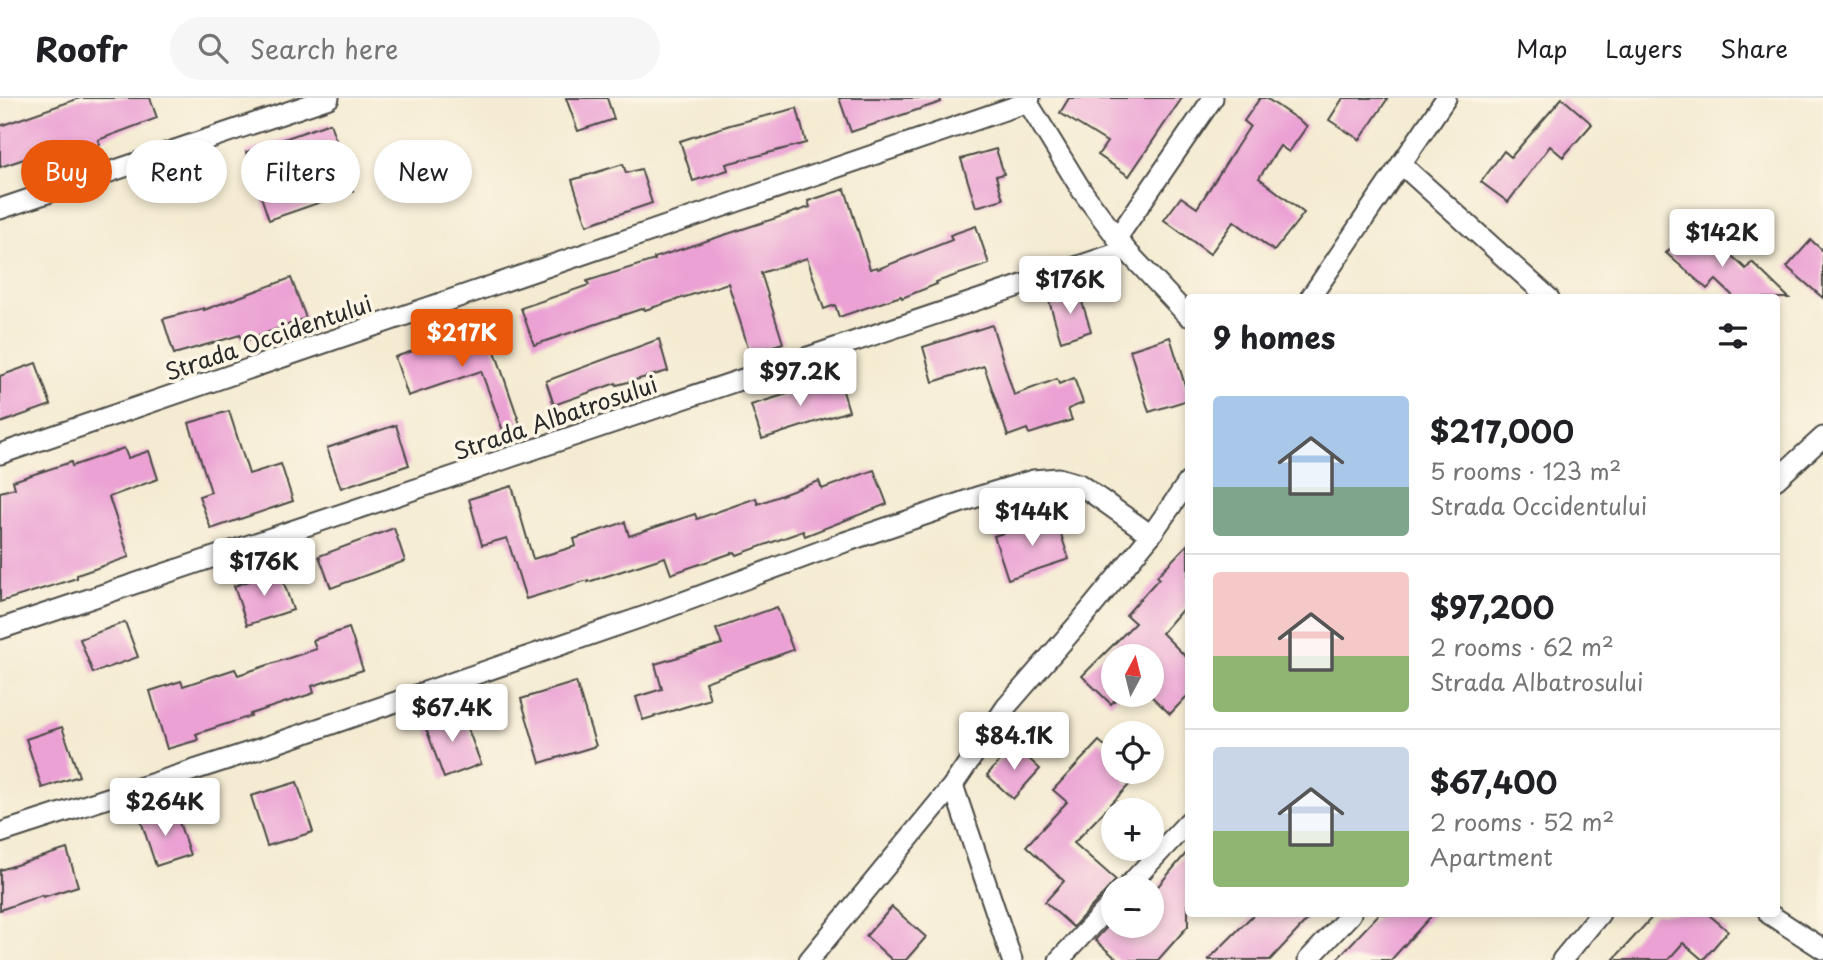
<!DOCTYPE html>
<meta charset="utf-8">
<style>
:root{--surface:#fff;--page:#f6f6f6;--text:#202124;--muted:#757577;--line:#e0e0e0;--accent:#ea580c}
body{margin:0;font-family:"Playpen Sans",sans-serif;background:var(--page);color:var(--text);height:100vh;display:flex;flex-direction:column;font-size:26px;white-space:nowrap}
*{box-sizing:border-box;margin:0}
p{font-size:23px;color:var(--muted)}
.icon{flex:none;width:38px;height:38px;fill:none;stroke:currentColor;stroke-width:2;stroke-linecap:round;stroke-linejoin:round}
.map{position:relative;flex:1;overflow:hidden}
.panel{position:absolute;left:1185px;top:196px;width:595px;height:623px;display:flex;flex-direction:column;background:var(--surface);border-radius:7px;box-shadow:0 4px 10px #0003}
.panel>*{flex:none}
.banner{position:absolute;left:21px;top:42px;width:665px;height:63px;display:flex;gap:14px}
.needle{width:46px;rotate:7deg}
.buttons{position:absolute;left:1101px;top:546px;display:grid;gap:14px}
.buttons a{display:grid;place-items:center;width:63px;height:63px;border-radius:50%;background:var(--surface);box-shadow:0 4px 10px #0003;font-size:35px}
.price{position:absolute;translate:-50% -60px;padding:0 16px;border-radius:7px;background:#fff;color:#222;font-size:23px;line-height:46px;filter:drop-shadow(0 2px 4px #0008)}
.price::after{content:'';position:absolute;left:50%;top:42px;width:21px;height:16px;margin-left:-10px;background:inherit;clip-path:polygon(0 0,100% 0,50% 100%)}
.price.on{background:var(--accent);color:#fff}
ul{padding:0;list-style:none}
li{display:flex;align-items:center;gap:21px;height:175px;padding:0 28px}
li+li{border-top:2px solid var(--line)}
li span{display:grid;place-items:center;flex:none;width:196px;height:140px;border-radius:7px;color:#555}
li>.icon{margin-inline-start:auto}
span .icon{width:84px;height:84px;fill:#fffc;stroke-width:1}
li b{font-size:30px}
h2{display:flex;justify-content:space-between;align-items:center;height:84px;padding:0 28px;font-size:30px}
.tag{padding:0 24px;border-radius:32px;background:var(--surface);box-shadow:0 4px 10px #0003;font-size:24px;line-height:63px}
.tag.on{background:var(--accent);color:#fff}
header{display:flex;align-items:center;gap:42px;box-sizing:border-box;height:98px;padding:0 35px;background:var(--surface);border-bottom:2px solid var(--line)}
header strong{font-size:33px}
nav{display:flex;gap:38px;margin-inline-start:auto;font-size:24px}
.search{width:490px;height:63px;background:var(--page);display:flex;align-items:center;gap:18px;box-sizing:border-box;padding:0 24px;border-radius:38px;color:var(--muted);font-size:26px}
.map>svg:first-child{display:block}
.building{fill:#eba1d4}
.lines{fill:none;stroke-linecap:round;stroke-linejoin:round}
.street-casing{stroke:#494844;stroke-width:23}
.street{stroke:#fff;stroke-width:19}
.labels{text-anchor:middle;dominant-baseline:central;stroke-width:7;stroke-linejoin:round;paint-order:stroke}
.street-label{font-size:23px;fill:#2b2b2b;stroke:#fcf5e5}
</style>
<header>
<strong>Roofr</strong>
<div class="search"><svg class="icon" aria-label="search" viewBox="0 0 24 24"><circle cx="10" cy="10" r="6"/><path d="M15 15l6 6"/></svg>Search here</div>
<nav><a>Map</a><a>Layers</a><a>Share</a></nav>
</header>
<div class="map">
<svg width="1823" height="862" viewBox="0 0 1823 862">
<rect width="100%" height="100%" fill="#fcf5e5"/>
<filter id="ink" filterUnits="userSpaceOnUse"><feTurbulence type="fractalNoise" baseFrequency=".0143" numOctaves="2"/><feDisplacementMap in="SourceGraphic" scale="14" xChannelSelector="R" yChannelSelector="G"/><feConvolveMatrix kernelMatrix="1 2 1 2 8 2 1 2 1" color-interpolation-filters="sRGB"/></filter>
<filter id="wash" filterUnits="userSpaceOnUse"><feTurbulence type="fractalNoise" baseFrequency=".00686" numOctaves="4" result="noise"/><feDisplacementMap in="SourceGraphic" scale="28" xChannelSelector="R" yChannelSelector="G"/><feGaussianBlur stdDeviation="1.57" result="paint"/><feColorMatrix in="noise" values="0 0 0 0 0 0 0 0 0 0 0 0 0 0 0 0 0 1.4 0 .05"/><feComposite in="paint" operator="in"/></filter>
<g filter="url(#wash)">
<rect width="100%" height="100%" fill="#f4ebd2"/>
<g id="blocks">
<g class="building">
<path d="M80 0H150L157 20 98 42 100 47 76 56 72 45 0 69V28Z"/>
<path d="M566 0H607L614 21 578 33Z"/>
<path d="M839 0H940L941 4 851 34Z"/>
<path d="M1069 0H1182L1129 78 1098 57 1107 44 1060 15Z"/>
<path d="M1260 0H1266L1307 28 1289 54 1280 48 1259 80 1304 115 1274 153 1234 123 1210 156 1164 122 1181 99 1197 110 1250 28 1244 23Z"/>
<path d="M1343 0H1388L1360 42 1329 22Z"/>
<path d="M1562 0 1592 26 1563 59 1550 48 1508 104 1481 84 1504 53 1511 59Z"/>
<path d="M797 10 806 45 726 66 728 72 693 83 680 43 730 27Z"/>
<path d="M330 25 353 93 269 122 246 54Z"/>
<path d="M996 51 1004 76 996 78 1003 101 976 109 961 61Z"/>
<path d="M623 66 626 75 641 71 652 105 587 127 572 82Z"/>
<path d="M845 91 870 171 877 169 878 171 952 142 950 137 976 128 989 166 936 184 937 186 902 200 901 198 839 219 835 207 824 211 807 160 761 175 783 245 750 255 728 185 645 212 644 210 534 247 521 210 589 187 587 183 655 162 654 160 810 109 808 103Z"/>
<path d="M1704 132 1746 171 1752 164 1789 200H1735L1716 182 1707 191 1666 155 1683 137 1692 145Z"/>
<path d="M1811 142 1823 153V200L1787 169Z"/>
<path d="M291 180 306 220 242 244 240 237 174 256 163 221 204 210V212Z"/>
<path d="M1079 194 1091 233 1061 243 1049 203Z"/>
<path d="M483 218 523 335 506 341 481 273 408 298 395 259 455 239 452 229Z"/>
<path d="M992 227 1014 297 1057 281 1059 286 1074 280 1083 305 1068 311 1072 322 1029 336 1027 331 1008 338 984 268 933 284 923 249Z"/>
<path d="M1170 239 1188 297V302L1149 314 1130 252Z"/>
<path d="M659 241 668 273 617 287 616 285 554 307 546 283Z"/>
<path d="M36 265 51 307 0 325V278Z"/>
<path d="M839 280 849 313 762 341 751 307Z"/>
<path d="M229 313 249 376 281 366 293 403 211 431 199 398 211 394 189 325Z"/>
<path d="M396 327 409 367 341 390 327 350Z"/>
<path d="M124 350 128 360 149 353 158 381 109 399 129 459 77 477V480L0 504V394L15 390 13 383 71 364 72 368Z"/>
<path d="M874 372 887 406 805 438 803 433 737 457 735 454 671 476 665 459 588 484V482L526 501 507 440 482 447 469 401 512 388 533 461 576 448 574 441 625 424 629 438 695 416 697 421 756 400 758 406 819 383 822 391Z"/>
<path d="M1055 418 1069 461 1008 481 994 438Z"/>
<path d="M394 430 405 463 331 490 319 458Z"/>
<path d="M1188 446V505L1162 535 1188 561V597L1170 616 1150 597H1152V558H1113V597H1120L1111 606 1082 578 1135 525 1126 517 1159 480 1157 478Z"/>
<path d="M280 473 293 512 247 527 234 488Z"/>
<path d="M777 509 793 552 705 584 710 601 643 622 636 599 662 591 655 566 722 546 716 531Z"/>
<path d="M125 524 138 559 93 575 80 541Z"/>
<path d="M349 530 363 572 312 588 314 595 250 616 251 618 196 636 198 642 167 651 150 593 181 583 183 588 235 571 238 577 316 551 313 542Z"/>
<path d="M576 584 596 648 540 665 521 601Z"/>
<path d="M461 612 481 666 444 680 424 625Z"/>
<path d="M62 629 79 678 42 690 26 641Z"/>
<path d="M1099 643 1113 655V674H1132L1124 683 1129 687 1074 745 1116 782 1073 829 1045 804 1064 783 1026 748 1067 704 1053 692Z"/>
<path d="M1014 647 1040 671 1013 701 987 677Z"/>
<path d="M297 684 313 734 267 748 251 698Z"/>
<path d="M175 712 190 757 156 768 141 723Z"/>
<path d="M67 751 78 788 43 799 42 797 0 812V772Z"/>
<path d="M1188 753V828L1158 862H1118L1095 842 1108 828H1152V795Z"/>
<path d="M892 809 926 839 906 862H892L866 838Z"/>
<path d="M1254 816H1313L1270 862H1208Z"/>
<path d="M1379 816H1433L1391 862H1336Z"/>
<path d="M1655 816H1708L1728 833 1703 862 1683 845 1668 862H1613Z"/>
</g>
</g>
</g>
<g filter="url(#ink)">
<use href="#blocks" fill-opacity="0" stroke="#494844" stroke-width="2"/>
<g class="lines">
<defs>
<g id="street">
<path d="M1025 0 1082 93 1117 140 1126 152 1188 218"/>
<path d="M1401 66 1549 200"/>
<path d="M0 111 329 0"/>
<path d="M1117 140 1213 0"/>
<path d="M1310 200 1446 0"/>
<path d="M0 356 1028 4 1030 0"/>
<path d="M1776 382 1823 339"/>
<path d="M0 531 1126 152"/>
<path d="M953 687 1012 862"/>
<path d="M0 735 265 649 648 517 845 444 980 398 1033 382 1058 380 1079 386 1151 437"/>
<path d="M1127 789 1188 724"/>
<path d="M1769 816 1823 851"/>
<path d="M809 862 953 687 1006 609 1078 526 1151 437 1188 384"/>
<path d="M1059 862 1113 804"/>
<path d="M1308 862 1351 816"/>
<path d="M1562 862 1600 816"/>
</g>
</defs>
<use href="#street" class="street-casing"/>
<use href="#street" class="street"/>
</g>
</g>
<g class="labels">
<g class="street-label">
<text transform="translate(268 239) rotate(-19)">Strada Occidentului</text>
<text transform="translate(555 319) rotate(-19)">Strada Albatrosului</text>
</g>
</g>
</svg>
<div class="buttons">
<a><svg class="needle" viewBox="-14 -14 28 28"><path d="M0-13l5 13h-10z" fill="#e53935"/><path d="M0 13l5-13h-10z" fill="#757577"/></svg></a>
<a><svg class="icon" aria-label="locate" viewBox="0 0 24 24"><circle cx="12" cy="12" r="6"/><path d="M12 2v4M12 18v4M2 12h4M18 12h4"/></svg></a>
<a>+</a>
<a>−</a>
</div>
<b class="price" style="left:1722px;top:171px">$142K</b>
<b class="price" style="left:1070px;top:218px">$176K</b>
<b class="price on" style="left:462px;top:271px">$217K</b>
<b class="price" style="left:800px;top:310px">$97.2K</b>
<b class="price" style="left:1032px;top:450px">$144K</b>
<b class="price" style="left:264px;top:500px">$176K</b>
<b class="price" style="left:452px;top:646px">$67.4K</b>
<b class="price" style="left:1014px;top:674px">$84.1K</b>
<b class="price" style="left:165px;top:740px">$264K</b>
<div class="banner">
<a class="tag on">Buy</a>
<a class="tag">Rent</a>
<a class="tag">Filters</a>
<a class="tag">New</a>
</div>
<section class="panel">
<h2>9 homes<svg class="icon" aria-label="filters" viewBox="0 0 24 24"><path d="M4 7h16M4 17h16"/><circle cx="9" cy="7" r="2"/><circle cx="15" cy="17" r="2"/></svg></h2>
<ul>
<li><span style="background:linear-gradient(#a9c7e8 65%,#7fa58c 0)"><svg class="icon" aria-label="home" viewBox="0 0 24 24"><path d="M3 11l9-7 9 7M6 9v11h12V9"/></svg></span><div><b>$217,000</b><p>5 rooms · 123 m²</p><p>Strada Occidentului</p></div></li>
<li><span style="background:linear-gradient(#f6c9c9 60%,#8fb573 0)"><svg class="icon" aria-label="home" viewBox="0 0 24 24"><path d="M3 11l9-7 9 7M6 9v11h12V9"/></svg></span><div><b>$97,200</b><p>2 rooms · 62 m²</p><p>Strada Albatrosului</p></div></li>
<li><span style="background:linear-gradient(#c9d6e8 60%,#8fb573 0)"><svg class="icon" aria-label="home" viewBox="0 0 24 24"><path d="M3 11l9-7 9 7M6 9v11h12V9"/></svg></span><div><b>$67,400</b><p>2 rooms · 52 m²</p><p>Apartment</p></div></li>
</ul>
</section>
</div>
